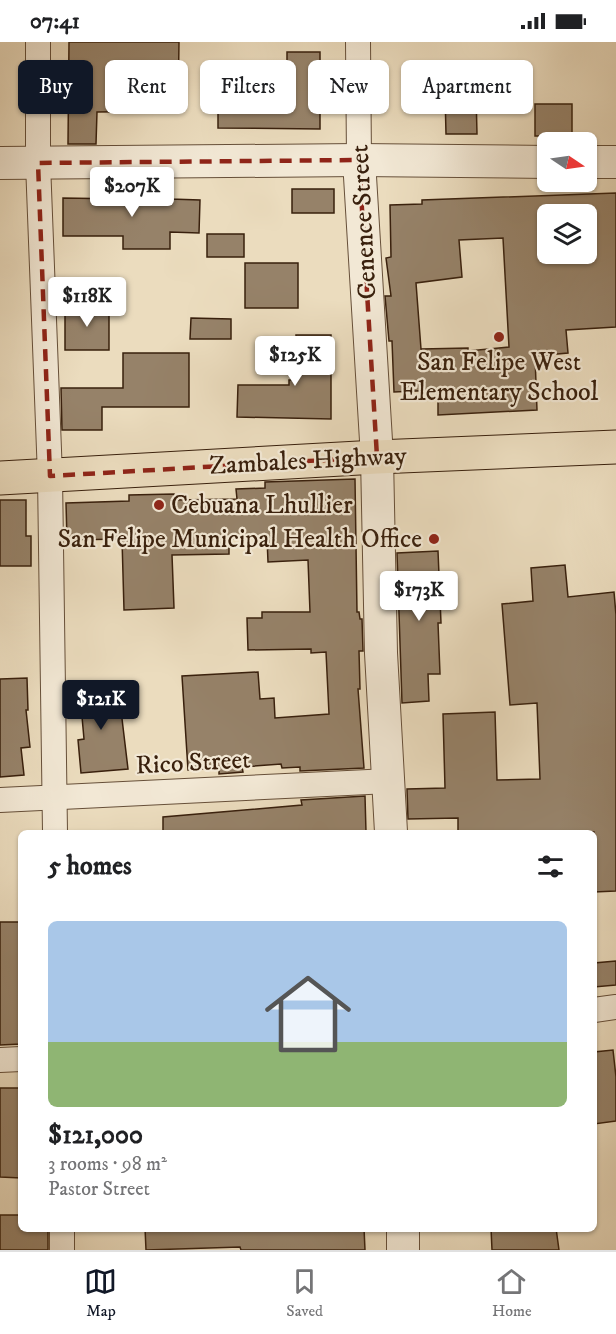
<!DOCTYPE html>
<meta charset="utf-8">
<style>
:root{--surface:#fff;--page:#f6f6f6;--text:#202124;--muted:#757577;--line:#e0e0e0;--accent:#111827}
body{margin:0;font-family:"IM FELL DW Pica",serif;background:var(--page);color:var(--text);height:100vh;display:flex;flex-direction:column;font-size:22px;white-space:nowrap}
*{box-sizing:border-box;margin:0}
p{font-size:20px;color:var(--muted)}
.icon{flex:none;width:33px;height:33px;fill:none;stroke:currentColor;stroke-width:2;stroke-linecap:round;stroke-linejoin:round}
.map{position:relative;flex:1;overflow:hidden}
.details{position:absolute;left:18px;top:788px;width:579px;height:402px;display:flex;flex-direction:column;background:var(--surface);border-radius:9px;box-shadow:0 2px 4px #0004}
.details>*{flex:none}
.guide{position:absolute;left:18px;top:18px;width:580px;height:54px;display:flex;gap:12px}
.needle{width:39px;rotate:103deg}
.buttons{position:absolute;left:537px;top:90px;display:grid;gap:12px}
.buttons a{display:grid;place-items:center;width:60px;height:60px;border-radius:9px;background:var(--surface);box-shadow:0 2px 4px #0004;font-size:30px}
.price{position:absolute;translate:-50% -51px;padding:0 14px;border-radius:6px;background:#fff;color:#222;font-size:20px;line-height:39px;filter:drop-shadow(0 2px 3px #0008)}
.price::after{content:'';position:absolute;left:50%;top:36px;width:18px;height:14px;margin-left:-9px;background:inherit;clip-path:polygon(0 0,100% 0,50% 100%)}
.price.selected{background:var(--accent);color:#fff}
ul{padding:0;list-style:none}
li{display:grid;align-content:center;gap:12px;height:318px;padding:0 30px}
li+li{border-top:2px solid var(--line)}
li span{display:grid;place-items:center;height:186px;border-radius:9px;color:#555}
li>.icon{margin-inline-start:auto}
span .icon{width:108px;height:108px;fill:#fffc;stroke-width:1}
li b{font-size:26px}
h2{display:flex;justify-content:space-between;align-items:center;height:72px;padding:0 30px;font-size:26px}
.chip{padding:0 21px;border-radius:9px;background:var(--surface);box-shadow:0 2px 4px #0004;font-size:21px;line-height:54px}
.chip.selected{background:var(--accent);color:#fff}
.status{display:flex;justify-content:space-between;align-items:center;height:42px;padding:0 30px;background:var(--surface);direction:ltr}
.status svg{height:16px;fill:currentColor}
.dock{display:flex;justify-content:space-around;align-items:center;height:84px;border-top:2px solid var(--line);background:var(--surface);font-size:16px;color:var(--muted)}
.dock a{display:grid;justify-items:center;gap:3px}
.dock .selected{color:var(--accent)}
.map>svg:first-child{display:block}
.building{fill:#968269;stroke:#39200d;stroke-width:1.5;fill-rule:evenodd}
.lines{fill:none;stroke-linecap:round;stroke-linejoin:round}
.minor-casing{stroke:#664f39;stroke-width:26}
.tertiary-casing{stroke:#664f39;stroke-width:34}
.primary-casing{stroke:#39200d;stroke-width:35}
.minor{stroke:#f2e8d5;stroke-width:24}
.tertiary{stroke:#f2e8d5;stroke-width:32}
.primary{stroke:#ebdcbe;stroke-width:33}
.marked{fill:none;stroke:#8f2418;stroke-width:4.5;stroke-dasharray:12 8;stroke-linejoin:round}
.poi-dot{fill:#8f2418;stroke:#f2e8d5;stroke-width:2}
.labels{text-anchor:middle;dominant-baseline:central;stroke-width:4.5;stroke-linejoin:round;paint-order:stroke}
.street-label{font-size:26px;fill:#39200d;stroke:#f2e8d5}
.poi-label{font-size:26px;fill:#39200d;stroke:#f2e8d5}
</style>
<div class="status"><b>07:41</b><svg viewBox="0 0 49 12"><path d="M0 12V9h3v3zM5 12V6h3v6zM10 12V3h3v9zM15 12V0h3v12zM26 1h20v11H26zM47 4h2v5h-2z"/></svg></div>
<div class="map">
<svg width="616" height="1208" viewBox="0 0 616 1208">
<rect width="100%" height="100%" fill="#ebdcbe"/>
<filter id="stains"><feTurbulence type="fractalNoise" baseFrequency=".00333" numOctaves="4"/><feColorMatrix values="0 0 0 0 .2 0 0 0 0 .09 0 0 0 0 .02 0 0 0 .5 -.17"/></filter>
<radialGradient id="worn" r=".72"><stop offset=".6" stop-color="#630" stop-opacity="0"/><stop offset="1" stop-color="#630" stop-opacity=".3"/></radialGradient>
<g class="building">
<path d="M69 0H179L178 69 97 70 96 102H68Z"/>
<path d="M287 10H320V87L218 86V42H287Z"/>
<path d="M445 51H476L477 92H446Z"/>
<rect x="535" y="62" width="37" height="32"/>
<rect x="292" y="147" width="42" height="24"/>
<path d="M123 149H170V157L200 158 199 191 170 190V207H123V194H63V156L123 157Z"/>
<path d="M616 151V285L566 288 568 311 535 314 537 368 438 373V348L394 350 392 299H389L385 254H391L386 216 391 215 390 163 422 162V158ZM548 172H586V212H548ZM503 196 509 305 468 309V306L421 307 416 241 462 235 459 198Z"/>
<rect x="207" y="192" width="37" height="23"/>
<rect x="245" y="221" width="53" height="45"/>
<rect x="65" y="264" width="44" height="44"/>
<path d="M191 276 231 277V297H190Z"/>
<path d="M296 293H331V377L237 375 238 343H289V338H297Z"/>
<path d="M123 311H189V365H102V388H62L61 346H123Z"/>
<path d="M355 437 357 570H359L360 577H362L363 609H359L360 647H358L364 726 300 729V725L282 726 281 722 242 725 243 730 219 732V726L188 728 182 634 258 630 260 657 274 656 275 676 329 672 326 610 311 611V607L248 608 247 576H262V570H310L308 518 268 520 267 496 229 497V512L172 513 174 566 124 568 122 497 67 498 66 461 129 459V453L174 452V458L237 457 236 447 265 446V440Z"/>
<path d="M0 458H26V494H31V524H0Z"/>
<path d="M438 509 441 581H438L440 632H428L429 659 402 661 397 511Z"/>
<path d="M565 523 568 555 614 550 616 573V849L594 850V790H458V776L408 777 407 747 445 746 443 672 495 670 497 738 540 737 537 661 510 663 502 562 533 559 531 526Z"/>
<path d="M27 636 28 668H26L30 705 21 706 24 733 0 735V637Z"/>
<path d="M105 639 107 661 120 660 128 727 81 731 78 698 84 697 79 641Z"/>
<path d="M365 754 366 790H163V775L302 763 301 758Z"/>
<path d="M0 880H21V1002L0 1003Z"/>
<path d="M616 919V943L594 945V921Z"/>
<path d="M613 1008 616 1035V1079L594 1082V1010Z"/>
<path d="M0 1046H21V1136L0 1135Z"/>
<path d="M0 1173H21V1186H48V1208H0Z"/>
<path d="M145 1186H364L365 1208H241L240 1205 146 1208Z"/>
<path d="M491 1186H556L559 1208H492Z"/>
</g>
<g class="lines">
<defs>
<g id="minor">
<path d="M38 0V121L50 434 55 790"/>
<path d="M358 0 359 118"/>
<path d="M0 758 389 739"/>
<path d="M594 968 616 965"/>
<path d="M0 1018 21 1017"/>
<path d="M62 1186V1208"/>
</g>
<g id="tertiary">
<path d="M359 118 377 415 381 611 391 790"/>
<path d="M586 120H616"/>
<path d="M0 121 359 118 548 120"/>
<path d="M403 1186V1208"/>
</g>
<path id="primary" d="M0 436 377 415 616 405"/>
</defs>
<use href="#minor" class="minor-casing"/>
<use href="#tertiary" class="tertiary-casing"/>
<use href="#primary" class="primary-casing"/>
<use href="#minor" class="minor"/>
<use href="#tertiary" class="tertiary"/>
<use href="#primary" class="primary"/>
</g>
<path class="marked" d="M359 118 377 415 50 434 38 121Z"/>
<g class="poi-dot">
<circle cx="499" cy="295" r="6"/>
<circle cx="159" cy="463" r="6"/>
<circle cx="434" cy="497" r="6"/>
</g>
<g class="labels">
<g class="street-label">
<text transform="translate(364 180) rotate(-93)">Cenence Street</text>
<text transform="translate(308 419) rotate(-3)">Zambales Highway</text>
<text transform="translate(193 721) rotate(-3)">Rico Street</text>
</g>
<g class="poi-label">
<text x="499" y="320">San Felipe West<tspan x="499" dy="30">Elementary School</tspan></text>
<text x="171" y="463" text-anchor="start">Cebuana Lhullier</text>
<text x="422" y="497" text-anchor="end">San Felipe Municipal Health Office</text>
</g>
</g>
<rect width="100%" height="100%" filter="url(#stains)"/>
<rect width="100%" height="100%" fill="url(#worn)"/>
</svg>
<div class="buttons">
<a><svg class="needle" viewBox="-14 -14 28 28"><path d="M0-13l5 13h-10z" fill="#e53935"/><path d="M0 13l5-13h-10z" fill="#757577"/></svg></a>
<a><svg class="icon" aria-label="layers" viewBox="0 0 24 24"><path d="M12 4l9 5-9 5-9-5zM3 14l9 5 9-5"/></svg></a>
</div>
<b class="price" style="left:132px;top:176px">$207K</b>
<b class="price" style="left:87px;top:286px">$118K</b>
<b class="price" style="left:295px;top:345px">$125K</b>
<b class="price" style="left:419px;top:580px">$173K</b>
<b class="price selected" style="left:101px;top:689px">$121K</b>
<div class="guide">
<a class="chip selected">Buy</a>
<a class="chip">Rent</a>
<a class="chip">Filters</a>
<a class="chip">New</a>
<a class="chip">Apartment</a>
</div>
<section class="details">
<h2>5 homes<svg class="icon" aria-label="filters" viewBox="0 0 24 24"><path d="M4 7h16M4 17h16"/><circle cx="9" cy="7" r="2"/><circle cx="15" cy="17" r="2"/></svg></h2>
<ul>
<li><span style="background:linear-gradient(#a9c7e8 65%,#8fb573 0)"><svg class="icon" aria-label="home" viewBox="0 0 24 24"><path d="M3 11l9-7 9 7M6 9v11h12V9"/></svg></span><div><b>$121,000</b><p>3 rooms · 98 m²</p><p>Pastor Street</p></div></li>
</ul>
</section>
</div>
<nav class="dock">
<a class="selected"><svg class="icon" aria-label="map" viewBox="0 0 24 24"><path d="M3 6l6-2 6 2 6-2v14l-6 2-6-2-6 2zM9 4v14M15 6v14"/></svg>Map</a>
<a><svg class="icon" aria-label="saved" viewBox="0 0 24 24"><path d="M7 4h10v16l-5-4-5 4z"/></svg>Saved</a>
<a><svg class="icon" aria-label="home" viewBox="0 0 24 24"><path d="M3 11l9-7 9 7M6 9v11h12V9"/></svg>Home</a>
</nav>
